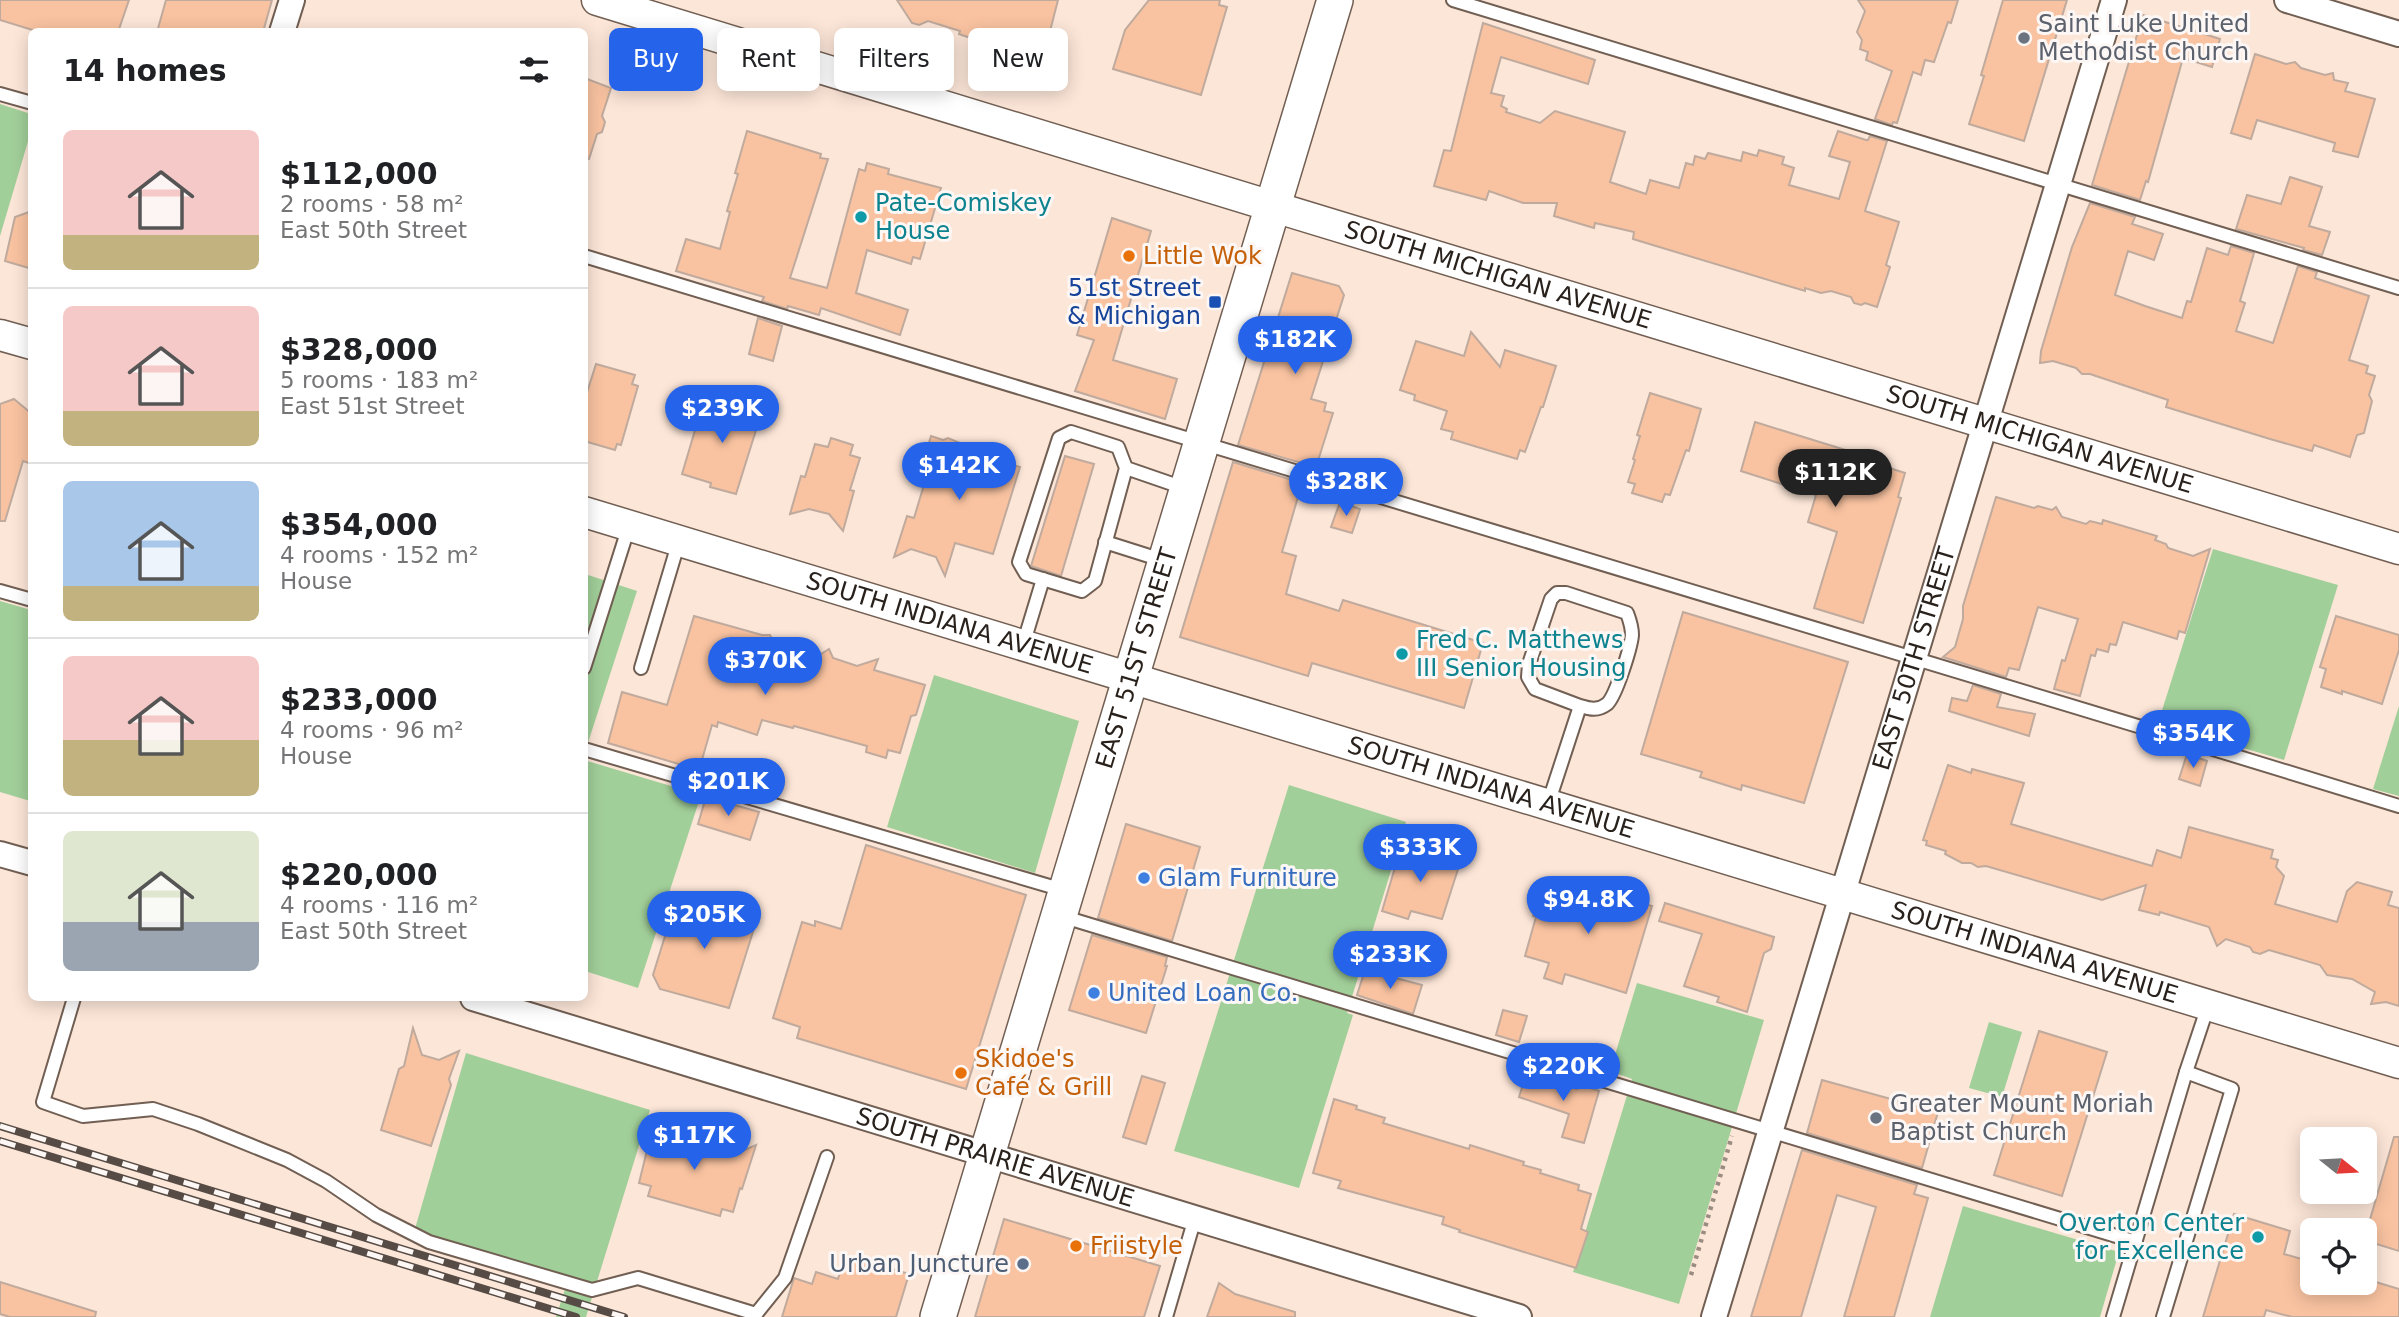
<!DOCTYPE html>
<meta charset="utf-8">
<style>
:root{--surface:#fff;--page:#f6f6f6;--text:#202124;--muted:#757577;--line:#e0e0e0;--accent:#2563eb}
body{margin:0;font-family:"DejaVu Sans",sans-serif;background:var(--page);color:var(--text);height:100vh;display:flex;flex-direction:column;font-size:26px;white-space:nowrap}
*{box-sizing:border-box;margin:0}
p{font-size:23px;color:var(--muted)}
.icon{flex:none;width:38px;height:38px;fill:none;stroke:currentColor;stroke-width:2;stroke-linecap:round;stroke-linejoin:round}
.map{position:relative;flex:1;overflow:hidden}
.details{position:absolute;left:28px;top:28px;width:560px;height:973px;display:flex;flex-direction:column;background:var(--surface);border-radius:10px;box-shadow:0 4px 18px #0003}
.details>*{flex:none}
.top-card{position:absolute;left:609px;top:28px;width:665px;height:63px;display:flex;gap:14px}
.needle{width:46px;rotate:108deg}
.controls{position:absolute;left:2300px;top:1127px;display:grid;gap:14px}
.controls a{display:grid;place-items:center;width:77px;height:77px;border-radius:10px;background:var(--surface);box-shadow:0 4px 18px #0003;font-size:35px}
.price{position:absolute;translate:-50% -60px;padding:0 16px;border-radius:24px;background:var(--accent);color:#fff;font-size:23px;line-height:46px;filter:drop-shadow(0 2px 4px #0008)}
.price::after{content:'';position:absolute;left:50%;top:42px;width:21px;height:16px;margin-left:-10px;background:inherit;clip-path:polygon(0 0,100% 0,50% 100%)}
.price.selected{background:#222;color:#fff}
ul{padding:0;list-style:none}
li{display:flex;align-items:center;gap:21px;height:175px;padding:0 35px}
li+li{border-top:2px solid var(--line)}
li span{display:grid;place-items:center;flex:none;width:196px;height:140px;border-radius:10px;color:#555}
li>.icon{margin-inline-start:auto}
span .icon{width:84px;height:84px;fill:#fffc;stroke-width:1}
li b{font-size:30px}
h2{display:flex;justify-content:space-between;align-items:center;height:84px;padding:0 35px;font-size:30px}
.chip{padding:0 24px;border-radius:10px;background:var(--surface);box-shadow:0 4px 18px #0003;font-size:24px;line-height:63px}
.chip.selected{background:var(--accent);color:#fff}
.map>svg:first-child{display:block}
.green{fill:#a1cf99}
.building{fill:#f9c3a1;stroke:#bfaa9d;stroke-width:2}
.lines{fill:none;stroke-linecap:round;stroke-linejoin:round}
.service-casing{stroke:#725f53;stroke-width:16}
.minor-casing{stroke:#725f53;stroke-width:28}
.tertiary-casing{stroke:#725f53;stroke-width:33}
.secondary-casing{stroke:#725f53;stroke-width:38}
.path{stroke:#9b8c82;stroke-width:4.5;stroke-dasharray:3.5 5;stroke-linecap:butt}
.service{stroke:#fff;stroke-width:12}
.minor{stroke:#fff;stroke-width:24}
.tertiary{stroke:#fff;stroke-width:30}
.secondary{stroke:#fff;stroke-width:35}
.rail-casing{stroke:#574c45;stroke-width:8}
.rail{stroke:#fcf7f4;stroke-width:5;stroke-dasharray:16;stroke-linecap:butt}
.worship-dot{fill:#6b7280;stroke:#fcf7f4;stroke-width:2.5}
.culture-dot{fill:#0f9aa8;stroke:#fcf7f4;stroke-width:2.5}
.food-dot{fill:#e8710a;stroke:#fcf7f4;stroke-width:2.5}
.transit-dot{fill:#1a4fb4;stroke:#fcf7f4;stroke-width:2.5}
.shop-dot{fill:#3f7fe0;stroke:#fcf7f4;stroke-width:2.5}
.service-dot{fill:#5c6f8a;stroke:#fcf7f4;stroke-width:2.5}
.labels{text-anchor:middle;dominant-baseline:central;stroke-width:6;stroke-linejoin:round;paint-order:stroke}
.worship-label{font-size:24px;fill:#5b616d;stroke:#fcf7f4;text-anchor:start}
.culture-label{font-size:24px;fill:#0d838f;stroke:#fcf7f4;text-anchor:start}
.food-label{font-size:24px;fill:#c56008;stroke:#fcf7f4;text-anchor:start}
.street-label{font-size:24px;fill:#29211c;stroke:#fcf7f4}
.transit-label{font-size:24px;fill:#164399;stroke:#fcf7f4;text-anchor:end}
.shop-label{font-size:24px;fill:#366cbe;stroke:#fcf7f4;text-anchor:start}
.service-label{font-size:24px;fill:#4e5e75;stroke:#fcf7f4;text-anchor:end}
</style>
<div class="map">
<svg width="2399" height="1317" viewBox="0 0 2399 1317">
<rect width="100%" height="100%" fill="#fce6d8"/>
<g class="green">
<path d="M0 104 31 114 32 128 0 236Z"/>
<path d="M2213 549 2338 585 2284 760 2158 723Z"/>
<path d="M585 574 637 591 585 752Z"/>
<path d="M0 601 31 610 30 801 0 792Z"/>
<path d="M934 675 1079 721 1035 873 887 827Z"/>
<path d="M2399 706V796L2373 789Z"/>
<path d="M584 760 701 795 638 988 585 971Z"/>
<path d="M1289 785 1406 822 1347 1013 1353 1015 1299 1188 1174 1151Z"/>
<path d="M1637 983 1764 1020 1679 1304 1573 1272 1632 1079 1610 1071Z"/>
<path d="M1989 1022 2022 1032 2002 1097 1969 1088Z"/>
<path d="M466 1053 650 1110 586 1317H556L567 1283 412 1239Z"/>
<path d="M1963 1206 2119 1252 2100 1317H1930Z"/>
</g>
<g class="building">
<path d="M0 0H129L118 32H39L0 20Z"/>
<path d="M166 0H272L263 32H157Z"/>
<path d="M897 0H1058L1048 39H1043L1038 54 1022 52 1021 58 996 50 997 47 959 34 960 31 928 21 919 25 912 23Z"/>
<path d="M1149 0H1220L1219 5 1227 7 1201 95 1113 69 1125 30Z"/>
<path d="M1858 0H1958L1951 23 1948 22 1934 62 1925 60 1921 75 1913 72 1897 123 1893 122 1892 125 1875 119 1892 71 1866 60 1868 52 1860 49 1862 40 1857 32 1865 11Z"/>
<path d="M2003 0H2067L2024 141 1969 124 1984 76 1981 75Z"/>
<path d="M2143 15 2220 39 2212 67 2183 58 2148 182 2146 181 2140 200 2092 185Z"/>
<path d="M1483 23 1595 60 1588 84 1501 57 1491 93 1504 96 1501 106 1507 109 1506 112 1540 123 1555 111 1625 132 1610 182 1646 194 1650 180 1679 188 1686 163 1693 165 1695 156 1705 159 1708 153 1741 161 1743 152 1757 156 1759 150 1784 157 1782 164 1794 168 1789 185 1839 199 1850 162 1829 156 1838 131 1866 140H1868L1870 136 1887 141 1865 211 1899 222 1886 265 1890 267 1877 307 1865 303 1861 305 1854 303 1851 297 1831 291 1821 293 1805 288V291L1656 246 1633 239 1634 232 1595 223 1594 228 1554 216 1557 203H1523L1489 191 1486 200 1434 186 1444 150 1451 151Z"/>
<path d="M2255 54 2286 64 2295 62 2301 68 2325 75 2333 73 2334 80 2348 83 2345 91 2375 99 2358 157 2333 151 2335 143 2257 120 2251 139 2231 133Z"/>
<path d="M584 74 587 79 611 88 602 116 605 122 602 132 597 134 589 159 584 158Z"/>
<path d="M747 131 821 154 820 158 828 159 790 278 827 288 859 169 865 171 867 163 889 169 888 174 941 188 920 259 913 257 911 264 867 250 856 293 908 310 900 335 821 308 819 315 788 306 787 309 762 301 764 297 676 271 686 239 720 249 730 212 727 211 738 174 735 173Z"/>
<path d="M2290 177 2322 187 2309 226 2330 232 2322 255 2303 250 2304 248 2236 229 2247 195 2281 204Z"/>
<path d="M2090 203 2135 217 2132 224 2163 234 2154 260 2128 251 2115 295 2145 306 2182 318 2187 301 2191 302 2207 248 2228 255 2231 246 2254 253 2240 301 2245 303 2236 331 2273 343 2298 266 2317 272 2315 278 2369 296 2349 360 2368 366 2366 373 2375 376 2369 395 2372 401 2364 433 2357 435 2350 457 2314 445 2312 451 2270 439 2166 407 2168 400 2090 374H2082L2076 368 2053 361 2040 363 2041 351 2072 247Z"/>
<path d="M32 211V269L5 261 15 217Z"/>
<path d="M1112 218 1151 231 1113 360 1177 379 1165 419 1075 391 1094 340 1077 335Z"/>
<path d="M1292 273 1339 286 1344 295 1311 399 1326 403 1324 411 1333 413 1316 467 1238 445Z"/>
<path d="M758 318 782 326 773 361 749 354Z"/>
<path d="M1471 332 1500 367 1505 350 1556 366 1543 407H1541L1525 452 1520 450 1517 459 1451 439 1453 432 1441 429 1447 411 1414 400 1415 395 1400 390 1416 341 1464 356Z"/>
<path d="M596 364 635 375 632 384 638 386 621 445 617 444 615 450 584 441V402Z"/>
<path d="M1650 393 1701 409 1689 451 1686 450 1670 495 1665 494 1662 502 1632 493 1635 484 1628 482 1635 460 1633 459 1640 436 1637 435Z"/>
<path d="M14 399 32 414V464L23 461 5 521H0V404Z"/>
<path d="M704 400 734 408 736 403 762 411 736 494 710 487 711 483 682 474Z"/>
<path d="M1755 422 1881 461 1880 465 1905 473 1898 497 1901 498 1863 623 1814 608 1837 532 1808 522 1816 495 1741 471Z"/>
<path d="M931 436 943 440 948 438 982 452 981 457 1020 467 993 554 955 543 945 576 936 557 911 549 894 557 907 516 914 518 929 468 922 466Z"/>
<path d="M831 438 853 445 850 455 860 458 850 490 854 491 843 531 829 514 809 509 790 514 801 476 805 477 815 444 828 447Z"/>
<path d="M1065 456 1094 464 1061 576 1031 566Z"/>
<path d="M1233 462 1302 483 1282 552 1296 556 1286 594 1339 611 1343 600 1483 643 1464 708 1312 663 1308 676 1180 637Z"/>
<path d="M1996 497 2034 508 2038 506 2052 510 2056 507 2062 517 2086 524 2090 521 2102 524 2103 520 2157 536 2155 540 2166 544 2168 548 2193 556 2210 549 2185 633 2179 631 2177 639 2123 622 2116 645 2110 644 2108 652 2097 649 2095 656 2091 655 2080 696 2054 689 2062 660 2065 661 2078 619 2038 607 2019 670 2009 668 2006 677 1943 657 1955 647 1963 619V606Z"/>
<path d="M1340 502 1360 509 1352 533 1331 527Z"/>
<path d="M1683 612 1848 662 1804 803 1742 785 1741 790 1700 777 1702 772 1641 754Z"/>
<path d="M694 616 762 635H770L774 643 792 649 804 644 818 656 829 649 833 658 857 666 878 659 874 670 925 685 916 715 911 716 900 753 888 750 886 758 866 752 867 746 794 726 793 728 762 720 757 735 718 722 717 727 712 725 699 770 608 743 622 692 667 705Z"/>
<path d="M2336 616 2399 635V650L2382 704 2342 691V694L2321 687 2326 669 2320 667Z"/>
<path d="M1973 685 2001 694 1997 707 2035 714 2029 736 1949 711 1952 698 1967 701Z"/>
<path d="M2187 754 2207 761 2200 786 2179 779Z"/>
<path d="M1948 765 1971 773 1972 769 2024 783 2011 824 2152 866 2157 850 2181 858 2189 827 2273 850 2271 858 2278 860 2276 867 2284 876 2275 904 2337 922 2347 891 2357 882 2392 892 2388 905 2399 908V1006L2386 1002 2371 1004 2375 992 2352 979 2327 975 2320 965 2269 950 2260 954 2253 952 2250 947 2226 939 2217 946 2209 927 2160 912 2159 915 2139 910 2146 885 2102 900 1986 866 1978 867 1971 863H1962L1945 854 1946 851 1926 845 1927 841 1923 840Z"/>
<path d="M706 797 759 812 750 840 698 824Z"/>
<path d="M1126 824 1200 847 1172 941 1098 918Z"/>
<path d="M1402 844 1460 863 1442 919 1411 911 1408 919 1382 911Z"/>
<path d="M866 845 1026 895 966 1089 797 1038 800 1027 773 1018 802 922 815 926V921L841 929Z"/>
<path d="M1572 886 1652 906 1626 993 1565 974 1562 984 1544 978 1549 963 1525 956 1536 917 1533 916 1541 888 1569 896Z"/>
<path d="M678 894 757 919 729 1008 660 989 653 975Z"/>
<path d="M1665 903 1774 937 1771 949 1764 953 1747 1012 1717 1002 1719 997 1684 986 1702 934 1659 921Z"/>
<path d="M1092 935 1167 957 1165 966H1167L1146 1033 1069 1010Z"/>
<path d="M1365 970 1422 985 1413 1014 1357 995Z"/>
<path d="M1503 1010 1527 1016 1519 1042 1496 1035Z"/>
<path d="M413 1028 422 1055 439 1060 459 1051 449 1079 451 1085 431 1146 381 1130 399 1069 404 1066Z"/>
<path d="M2039 1031 2107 1052 2062 1196 1994 1175Z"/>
<path d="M1527 1072 1577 1089 1579 1084 1599 1091 1584 1143 1562 1137 1569 1114 1519 1097Z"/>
<path d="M1142 1076 1165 1083 1146 1144 1123 1137Z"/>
<path d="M1822 1080 1938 1112 1922 1168 1807 1133Z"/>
<path d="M1334 1099 1357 1106 1356 1109 1385 1118 1383 1123 1469 1149 1470 1145 1524 1162 1523 1165 1541 1170 1540 1173 1579 1185 1578 1190 1591 1194 1581 1229 1588 1232 1576 1268 1459 1232 1460 1230 1442 1224 1444 1217 1338 1188 1341 1181 1313 1173Z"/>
<path d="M653 1126 689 1137 696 1135 702 1139 711 1140 715 1144 740 1152 756 1145 742 1189 740 1188 733 1212 722 1209 720 1216 648 1196 651 1186 639 1183Z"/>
<path d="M2394 1137H2399V1251L2364 1240Z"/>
<path d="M1802 1150 1917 1185 1914 1194 1928 1198 1894 1317H1844L1876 1207 1837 1195 1801 1317H1751Z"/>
<path d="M2234 1214 2290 1231 2284 1254 2312 1262V1283H2364L2366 1279 2399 1289V1317H2292L2266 1310 2264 1317H2203Z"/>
<path d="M1004 1219 1160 1266 1144 1317H975Z"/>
<path d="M845 1255 909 1274 896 1317H782L794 1278 812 1284 816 1272 838 1279Z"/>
<path d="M0 1282 96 1312 95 1317H10L0 1314Z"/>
<path d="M1219 1283 1235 1294 1295 1312V1317H1207Z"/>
</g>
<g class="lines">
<defs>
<g id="service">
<path d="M1453 0 2399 288"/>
<path d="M0 94 32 103"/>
<path d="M584 256C1189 441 1795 620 2399 806"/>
<path d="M1126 468 1095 581 1082 591 1026 574 1019 562 1059 438 1071 432 1118 447 1126 468 1184 488"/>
<path d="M1105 542 1165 561"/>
<path d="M0 591 32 600"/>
<path d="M1023 645 1043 579"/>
<path d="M584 668 629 526"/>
<path d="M641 668 679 541"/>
<path d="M584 749 1063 890"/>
<path d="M1548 804 1580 706C1590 709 1598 711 1607 704 1616 696 1631 647 1632 635 1632 626 1630 621 1627 613L1566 593H1557L1551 599 1529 664 1528 677 1535 689 1580 706"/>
<path d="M1061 916 2136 1242"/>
<path d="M74 998 43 1102 83 1116 153 1109 198 1124 287 1160 326 1181 376 1215 429 1242 592 1290 638 1278 756 1314 785 1278 827 1157"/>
<path d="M1166 1317 1195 1218"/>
<path d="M2113 1317 2186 1072"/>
<path d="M2163 1317 2232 1089 2186 1072 2208 1006"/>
</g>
<g id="minor">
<path d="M2287 0 2399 34"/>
<path d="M282 32 292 0"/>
<path d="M0 854 32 863"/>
<path id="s1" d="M473 998 1519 1317"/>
<path id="s2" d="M1714 1317 2114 0"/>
</g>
<g id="tertiary">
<path id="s3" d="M597 0C1197 185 1799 365 2399 549"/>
<path d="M0 335 32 344"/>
<path id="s4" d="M584 512 2399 1063"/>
</g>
<g id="secondary">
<path id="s5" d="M938 1317 1335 0"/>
</g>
</defs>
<use href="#service" class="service-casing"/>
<use href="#minor" class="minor-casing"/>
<use href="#tertiary" class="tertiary-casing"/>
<use href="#secondary" class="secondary-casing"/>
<path class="path" d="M1691 1275 1732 1136"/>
<use href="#service" class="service"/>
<use href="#minor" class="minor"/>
<use href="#tertiary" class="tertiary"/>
<use href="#secondary" class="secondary"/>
<defs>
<g id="rail">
<path d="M0 1126 624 1317"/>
<path d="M0 1141 576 1317"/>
</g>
</defs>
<use href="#rail" class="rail-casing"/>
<use href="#rail" class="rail"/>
</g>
<g class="worship-dot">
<circle cx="2024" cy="38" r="7"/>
<circle cx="1876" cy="1118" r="7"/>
</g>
<g class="culture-dot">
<circle cx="861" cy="217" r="7"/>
<circle cx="1402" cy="654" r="7"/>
<circle cx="2258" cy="1237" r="7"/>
</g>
<g class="food-dot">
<circle cx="1129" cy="256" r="7"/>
<circle cx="961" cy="1073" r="7"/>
<circle cx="1076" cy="1246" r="7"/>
</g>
<rect class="transit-dot" x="1208" y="295" width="14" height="14" rx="3.5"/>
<g class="shop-dot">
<circle cx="1144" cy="878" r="7"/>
<circle cx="1094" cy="993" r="7"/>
</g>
<circle class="service-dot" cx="1023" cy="1264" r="7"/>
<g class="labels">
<g class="worship-label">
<text x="2038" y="24">Saint Luke United<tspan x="2038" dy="28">Methodist Church</tspan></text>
<text x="1890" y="1104">Greater Mount Moriah<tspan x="1890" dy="28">Baptist Church</tspan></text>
</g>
<g class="culture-label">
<text x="875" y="203">Pate-Comiskey<tspan x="875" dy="28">House</tspan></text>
<text x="1416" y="640">Fred C. Matthews<tspan x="1416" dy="28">III Senior Housing</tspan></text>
<text x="2244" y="1223" text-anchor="end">Overton Center<tspan x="2244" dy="28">for Excellence</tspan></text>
</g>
<g class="food-label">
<text x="1143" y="256">Little Wok</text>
<text x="975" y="1059">Skidoe's<tspan x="975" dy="28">Café &amp; Grill</tspan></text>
<text x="1090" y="1246">Friistyle</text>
</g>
<g class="street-label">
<text stroke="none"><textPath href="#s3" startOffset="942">SOUTH MICHIGAN AVENUE</textPath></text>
<text stroke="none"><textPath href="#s3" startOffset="1508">SOUTH MICHIGAN AVENUE</textPath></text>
<text stroke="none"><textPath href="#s4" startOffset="382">SOUTH INDIANA AVENUE</textPath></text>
<text stroke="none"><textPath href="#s5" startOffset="688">EAST 51ST STREET</textPath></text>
<text stroke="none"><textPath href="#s2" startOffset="688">EAST 50TH STREET</textPath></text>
<text stroke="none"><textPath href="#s4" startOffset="948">SOUTH INDIANA AVENUE</textPath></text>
<text stroke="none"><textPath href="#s4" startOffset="1516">SOUTH INDIANA AVENUE</textPath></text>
<text stroke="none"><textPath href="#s1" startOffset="546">SOUTH PRAIRIE AVENUE</textPath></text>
</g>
<g class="transit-label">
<text x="1201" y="288">51st Street<tspan x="1201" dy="28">&amp; Michigan</tspan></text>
</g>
<g class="shop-label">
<text x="1158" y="878">Glam Furniture</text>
<text x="1108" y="993">United Loan Co.</text>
</g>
<g class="service-label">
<text x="1009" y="1264">Urban Juncture</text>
</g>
</g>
</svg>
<div class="controls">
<a><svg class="needle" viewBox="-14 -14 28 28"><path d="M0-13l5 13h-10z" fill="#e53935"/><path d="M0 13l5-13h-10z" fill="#757577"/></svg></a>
<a><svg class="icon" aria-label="locate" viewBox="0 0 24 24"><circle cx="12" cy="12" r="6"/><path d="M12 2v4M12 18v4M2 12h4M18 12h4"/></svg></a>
</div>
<b class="price" style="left:1295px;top:376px">$182K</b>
<b class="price" style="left:722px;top:445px">$239K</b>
<b class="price" style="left:959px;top:502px">$142K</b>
<b class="price selected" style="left:1835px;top:509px">$112K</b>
<b class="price" style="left:1346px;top:518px">$328K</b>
<b class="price" style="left:765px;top:697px">$370K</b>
<b class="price" style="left:2193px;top:770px">$354K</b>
<b class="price" style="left:728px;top:818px">$201K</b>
<b class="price" style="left:1420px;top:884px">$333K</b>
<b class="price" style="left:1588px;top:936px">$94.8K</b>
<b class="price" style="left:704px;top:951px">$205K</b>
<b class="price" style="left:1390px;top:991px">$233K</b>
<b class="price" style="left:1563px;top:1103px">$220K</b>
<b class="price" style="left:694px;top:1172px">$117K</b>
<div class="top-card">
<a class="chip selected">Buy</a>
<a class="chip">Rent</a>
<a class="chip">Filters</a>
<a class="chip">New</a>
</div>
<section class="details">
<h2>14 homes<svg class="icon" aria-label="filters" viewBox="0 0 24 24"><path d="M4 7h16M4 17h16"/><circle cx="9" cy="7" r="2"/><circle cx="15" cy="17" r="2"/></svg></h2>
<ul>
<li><span style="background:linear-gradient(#f6c9c9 75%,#c2b280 0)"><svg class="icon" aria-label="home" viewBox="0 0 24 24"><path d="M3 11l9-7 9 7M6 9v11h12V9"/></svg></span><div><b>$112,000</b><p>2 rooms · 58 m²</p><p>East 50th Street</p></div></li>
<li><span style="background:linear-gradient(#f6c9c9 75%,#c2b280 0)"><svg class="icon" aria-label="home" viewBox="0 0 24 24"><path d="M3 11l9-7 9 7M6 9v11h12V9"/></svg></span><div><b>$328,000</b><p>5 rooms · 183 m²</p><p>East 51st Street</p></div></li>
<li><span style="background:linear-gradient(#a9c7e8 75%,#c2b280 0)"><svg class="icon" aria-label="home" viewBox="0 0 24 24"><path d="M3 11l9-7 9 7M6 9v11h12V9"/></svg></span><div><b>$354,000</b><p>4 rooms · 152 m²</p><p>House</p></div></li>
<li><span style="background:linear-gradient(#f6c9c9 60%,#c2b280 0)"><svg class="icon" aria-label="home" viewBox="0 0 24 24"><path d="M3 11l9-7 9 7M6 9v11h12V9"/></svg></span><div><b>$233,000</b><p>4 rooms · 96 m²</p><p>House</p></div></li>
<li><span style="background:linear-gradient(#dfe7d0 65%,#9aa5b1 0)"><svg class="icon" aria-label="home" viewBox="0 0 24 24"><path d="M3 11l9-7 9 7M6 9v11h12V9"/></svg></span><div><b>$220,000</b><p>4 rooms · 116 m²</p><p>East 50th Street</p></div></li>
</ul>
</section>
</div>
